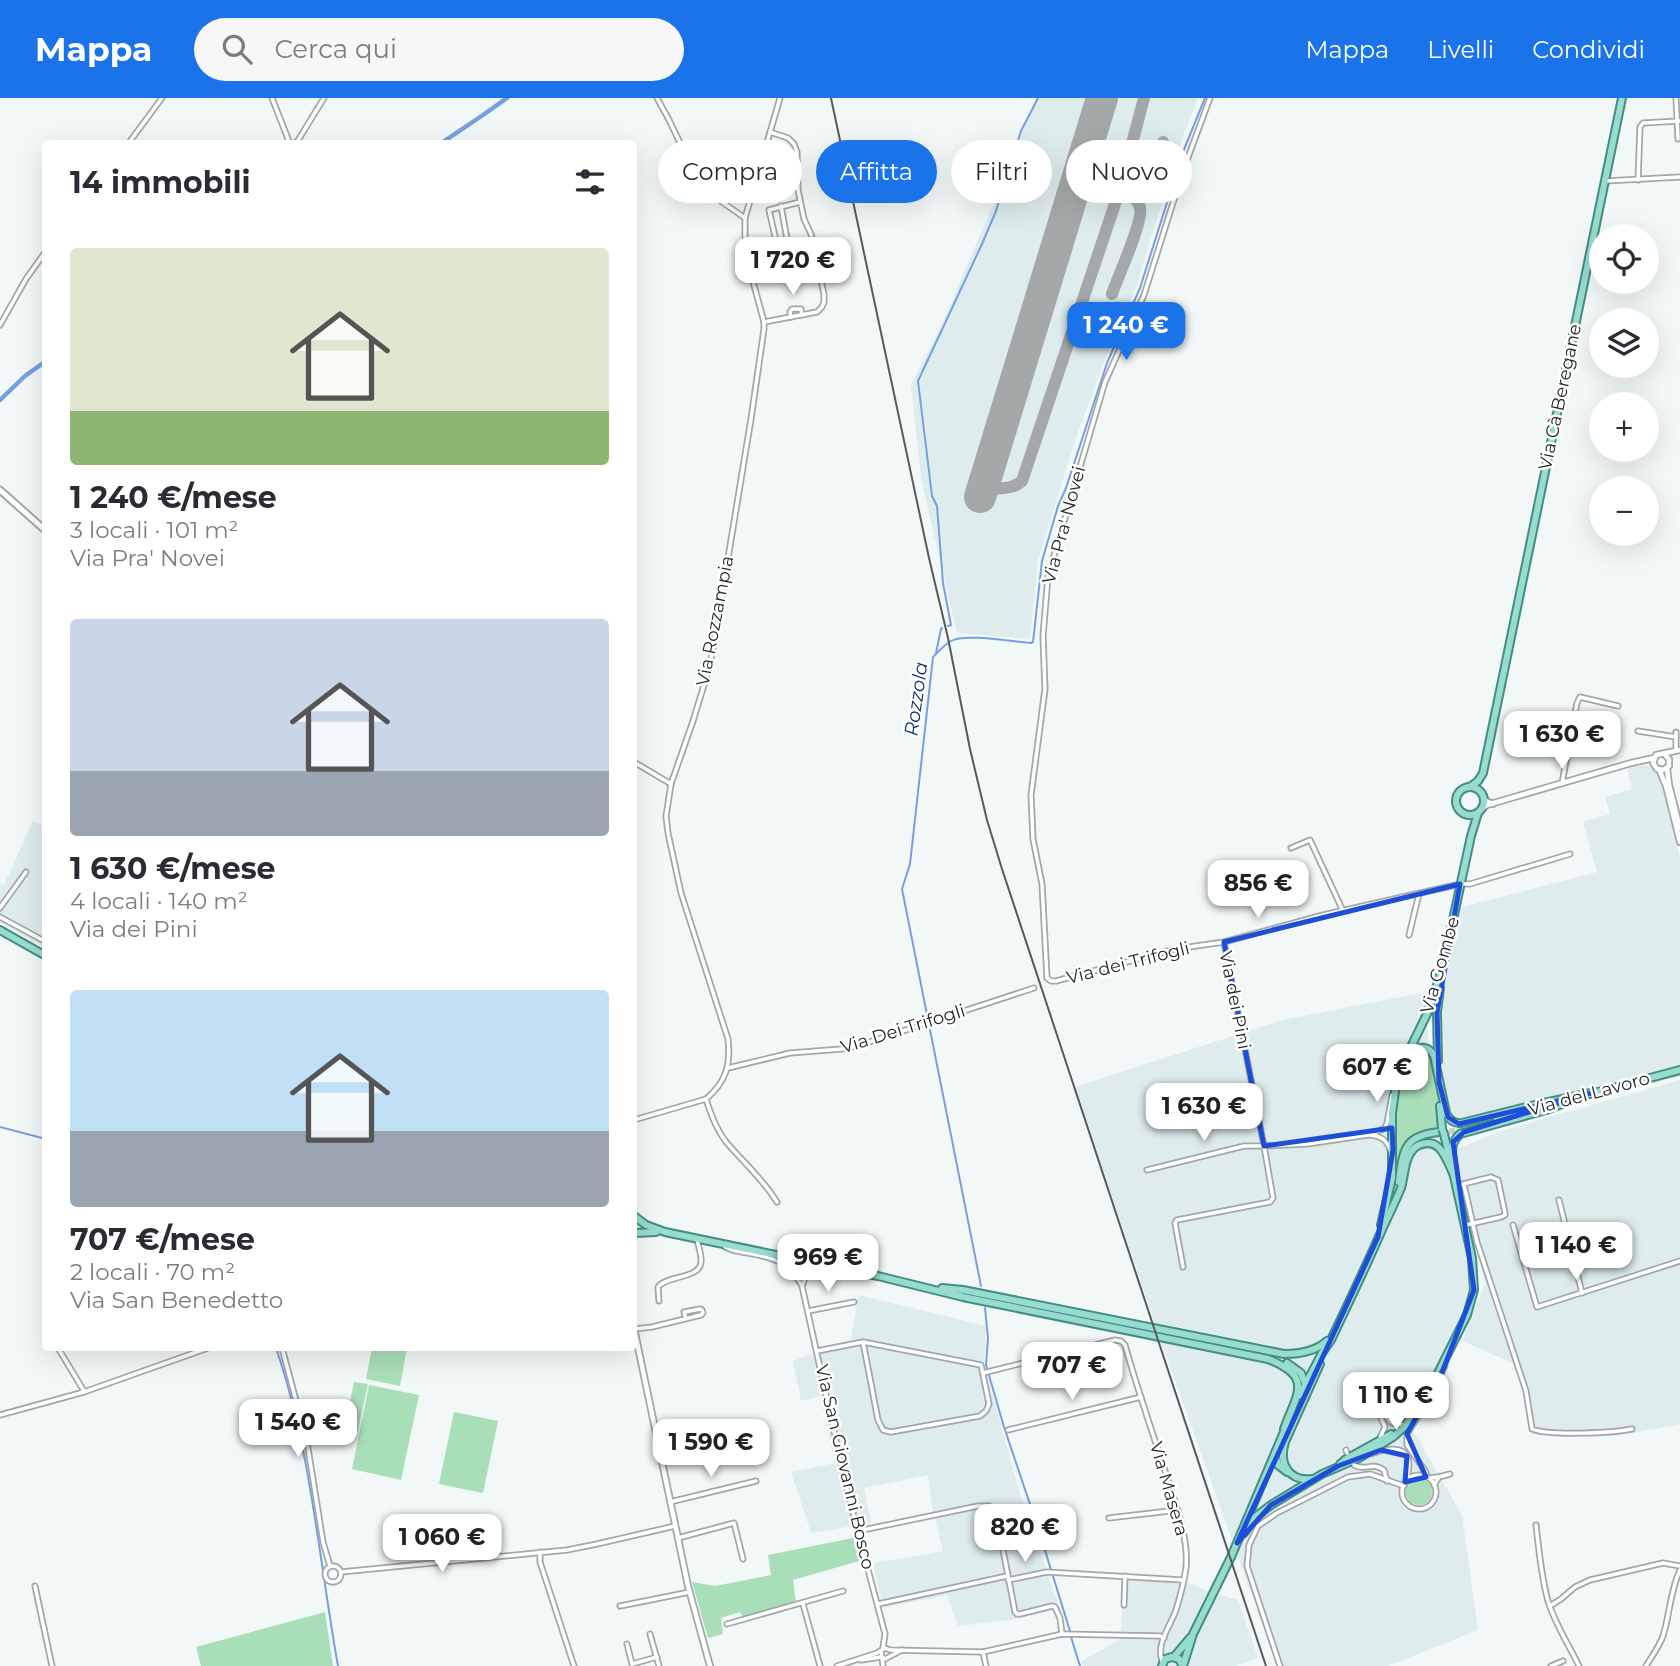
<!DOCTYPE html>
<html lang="it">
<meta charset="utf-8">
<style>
:root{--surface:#fff;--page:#f7f7f7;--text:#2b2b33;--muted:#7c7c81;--accent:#1a73e8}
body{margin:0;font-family:Montserrat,sans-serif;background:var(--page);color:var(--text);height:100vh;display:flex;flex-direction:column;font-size:26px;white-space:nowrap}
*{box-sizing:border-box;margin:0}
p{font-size:23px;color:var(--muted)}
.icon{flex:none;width:38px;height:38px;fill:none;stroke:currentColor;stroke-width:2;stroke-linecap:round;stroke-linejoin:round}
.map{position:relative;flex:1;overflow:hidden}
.panel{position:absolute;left:42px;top:42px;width:595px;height:1211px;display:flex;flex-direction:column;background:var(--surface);border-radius:7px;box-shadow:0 7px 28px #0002}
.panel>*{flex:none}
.banner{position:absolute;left:658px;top:42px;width:665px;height:63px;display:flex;gap:14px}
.buttons{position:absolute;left:1589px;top:126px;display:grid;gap:14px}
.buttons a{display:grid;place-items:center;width:70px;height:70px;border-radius:50%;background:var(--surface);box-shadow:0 7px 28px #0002;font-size:35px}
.price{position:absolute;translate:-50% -60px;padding:0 16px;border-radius:14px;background:#fff;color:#222;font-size:23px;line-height:46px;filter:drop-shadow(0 2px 4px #0008)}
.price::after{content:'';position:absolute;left:50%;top:42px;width:21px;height:16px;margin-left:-10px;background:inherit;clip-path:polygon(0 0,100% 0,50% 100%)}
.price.active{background:var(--accent);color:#fff}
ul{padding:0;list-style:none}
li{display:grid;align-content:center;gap:14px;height:371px;padding:0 28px}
li span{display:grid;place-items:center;height:217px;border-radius:7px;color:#555}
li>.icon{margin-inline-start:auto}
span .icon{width:126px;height:126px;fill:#fffc;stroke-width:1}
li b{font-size:30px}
h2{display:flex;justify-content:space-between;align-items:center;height:84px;padding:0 28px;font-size:30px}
.chip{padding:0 24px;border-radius:32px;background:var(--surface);box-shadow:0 7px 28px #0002;font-size:24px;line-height:63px}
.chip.active{background:var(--accent);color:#fff}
header{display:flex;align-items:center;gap:42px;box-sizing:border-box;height:98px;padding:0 35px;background:var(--accent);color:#fff}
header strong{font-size:33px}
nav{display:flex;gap:38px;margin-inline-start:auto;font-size:24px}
.search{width:490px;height:63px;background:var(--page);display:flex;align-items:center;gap:18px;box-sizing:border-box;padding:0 24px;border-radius:38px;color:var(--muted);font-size:26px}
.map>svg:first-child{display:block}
.built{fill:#deecee}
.green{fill:#a8dfb8}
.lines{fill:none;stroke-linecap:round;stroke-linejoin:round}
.stream{stroke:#74a0e2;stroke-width:2}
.canal{stroke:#74a0e2;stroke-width:4.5}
.taxiway{stroke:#a4a8a8;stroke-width:12}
.runway{stroke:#a4a8a8;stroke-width:32}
.primary-tunnel{stroke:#c9cdcd;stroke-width:6;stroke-dasharray:6 3;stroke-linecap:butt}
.minor-casing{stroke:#a3a7a8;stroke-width:7}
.tertiary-casing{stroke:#a3a7a8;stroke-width:8}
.secondary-casing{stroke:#a3a7a8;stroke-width:9}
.primary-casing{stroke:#438e81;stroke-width:10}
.minor{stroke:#fff;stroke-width:3.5}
.tertiary{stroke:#fff;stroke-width:4.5}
.secondary{stroke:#fff;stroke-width:5}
.primary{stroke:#98dcd0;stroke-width:6}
.rail{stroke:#575a5a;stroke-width:2}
.primary-bridge-casing{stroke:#438e81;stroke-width:10;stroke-linecap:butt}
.primary-bridge{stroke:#98dcd0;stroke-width:6}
.marked{fill:none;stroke:#1d4ed8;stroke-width:5;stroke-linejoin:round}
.labels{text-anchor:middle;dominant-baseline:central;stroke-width:5;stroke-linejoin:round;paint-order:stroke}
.street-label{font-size:18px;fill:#252727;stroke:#fff}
.water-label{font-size:19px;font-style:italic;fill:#09326c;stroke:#fff}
</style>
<header>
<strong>Mappa</strong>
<div class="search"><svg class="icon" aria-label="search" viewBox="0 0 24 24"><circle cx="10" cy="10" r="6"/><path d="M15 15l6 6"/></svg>Cerca qui</div>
<nav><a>Mappa</a><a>Livelli</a><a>Condividi</a></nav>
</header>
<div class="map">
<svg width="1680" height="1568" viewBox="0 0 1680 1568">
<rect width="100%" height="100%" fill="#f2f7f7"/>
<g class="built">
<path d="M1036 0H1198L1183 38 1136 189 1103 267 1077 337 1038 462 1030 541 957 535 921 380 911 287 943 224 1007 74Z"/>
<path d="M1643 667 1651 669 1659 677 1680 759V967L1474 1020 1458 1021 1451 1016 1446 998 1443 973 1442 931 1443 888 1459 810 1597 774 1583 724 1610 716 1605 699 1632 691 1627 670Z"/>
<path d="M33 723 44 728 45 725V850L0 824V785L4 787Z"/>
<path d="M1422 895 1445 1053 1474 1193 1410 1327 1462 1417 1478 1532 1388 1568H1277L1155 1226 1075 989 1282 922Z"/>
<path d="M1680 982V1326L1617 1338 1532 1336 1519 1268 1462 1243 1485 1186 1454 1052 1501 1033Z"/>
<path d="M859 1197 986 1228 984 1267 1020 1396 1060 1511 1011 1522 958 1528 947 1497 883 1510 873 1465 943 1453 932 1408 928 1377 864 1390 871 1425 811 1435 791 1374 835 1365 820 1298 801 1303 793 1263 851 1241Z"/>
<path d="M1125 1478 1184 1483 1210 1494 1238 1502 1258 1560 1235 1568H1083L1082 1563 1120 1541Z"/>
</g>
<g class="green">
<path d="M1423 952 1428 954 1433 961 1437 988 1440 1032C1407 1034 1400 1051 1397 1081 1396 1087 1397 1093 1395 1099 1394 1104 1390 1109 1388 1114L1395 1084V1003L1400 984 1412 958 1415 955Z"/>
<path d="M372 1250H407L400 1288 366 1281Z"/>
<path d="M354 1284 368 1286 356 1341 343 1338Z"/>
<path d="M369 1287 419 1297 401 1382 352 1371Z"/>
<path d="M454 1314 498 1323 483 1395 439 1386Z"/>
<circle cx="1419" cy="1394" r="13"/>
<path d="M853 1440 859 1463 793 1482 796 1505 743 1520 740 1514 721 1520 723 1536 708 1540 692 1484 715 1488 771 1477 768 1457Z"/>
<path d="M325 1514 333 1568H201L196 1549Z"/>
</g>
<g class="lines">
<g class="stream">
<path d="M948 528 951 527 943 485 937 408 932 398 918 283 982 146 996 113 1021 33 1038 0"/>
<path d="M936 555 941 531 942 530"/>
<path d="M0 1029 46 1041"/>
<path d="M981 1188 902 791 910 766 933 559C939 553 944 547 951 543 965 535 1013 544 1031 545L1033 544 1042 463 1058 408 1066 390 1107 265 1140 190 1183 54 1205 0"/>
<path d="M985 1210 988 1240 986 1267 1004 1329 1039 1433 1070 1533"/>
<path d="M276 1250C311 1352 319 1462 338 1568"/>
<path d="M1071 1539 1080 1568"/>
</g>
<g class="canal">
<path d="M440 46 483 17 507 0"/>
<path d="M0 302 25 278 46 263"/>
</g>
<g class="taxiway">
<path d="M1076 87 1082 80 1089 77"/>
<path d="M1132 98 1143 97 1148 91 1163 44"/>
<path d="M1112 196C1117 181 1144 122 1140 110 1138 101 1128 95 1120 91L1144 0"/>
<path d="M984 385 991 391C1001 390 1014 391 1022 383L1120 91 1089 77 1083 62"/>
</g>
<path class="runway" d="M980 399 1102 0"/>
<path class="primary-tunnel" d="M1440 1034 1455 1033 1497 1021"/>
<defs>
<g id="minor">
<path d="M272 0 290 46"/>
<path d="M657 0 668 20 702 90 745 120"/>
<path d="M1210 0 1183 73 1144 197 1105 284 1048 478 1043 538 1045 591 1031 697 1033 741 1042 786 1047 880 1051 883H1056L1175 851 1224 844 1323 817 1460 786H1470L1570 756"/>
<path d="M1676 0 1678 41"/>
<path d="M128 46 162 0"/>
<path d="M293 46 297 44 324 0"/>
<path d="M1638 82 1640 29 1643 25 1680 23"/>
<path d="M1605 83 1680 79"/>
<path d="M781 108 789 152 788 156 781 157 779 156 769 112 800 104"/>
<path d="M791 219 790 214 792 211H801L802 217"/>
<path d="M764 224 817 214 822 209 824 204V196L811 136 804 121 798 92 797 54 794 46 788 40 770 34"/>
<path d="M0 227 26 181 46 153"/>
<path d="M1638 633 1676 639"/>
<path d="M1676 653V634"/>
<path d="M634 664 671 686"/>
<path d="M1562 685 1577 605 1580 599 1618 608"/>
<path d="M1291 750 1310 742 1343 813"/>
<path d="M0 810 26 774"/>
<path d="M0 819 46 844"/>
<path d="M1409 837 1419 796"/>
<path d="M728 970 790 955 842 951 857 948 1034 890"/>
<path d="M706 1001C711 1017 717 1033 727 1045 744 1065 763 1081 777 1104"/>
<path d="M634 1022 706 1001C726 984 731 967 728 941L681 795 668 735 666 718 671 686 693 623 708 574 713 551 751 321 764 231V224L749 169 745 148V120L780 0"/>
<path d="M1370 1037C1381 1038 1387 1042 1390 1052"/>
<path d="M1147 1072 1244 1048H1264L1224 844"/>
<path d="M1457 1086 1464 1087 1477 1144 1526 1293 1532 1331C1549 1338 1613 1335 1632 1331"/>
<path d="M1463 1086 1491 1079 1498 1082 1505 1115V1117L1501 1119 1466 1127"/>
<path d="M1559 1102 1582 1195"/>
<path d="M1513 1127 1537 1209 1680 1163"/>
<path d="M725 1149 732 1152C764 1159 785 1157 802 1188L847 1392 885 1536 883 1550"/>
<path d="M1183 1169 1175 1125 1177 1122 1270 1104 1273 1100 1264 1048 1307 1046 1368 1037 1381 1032 1385 1030 1387 1025 1392 997"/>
<path d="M803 1186C809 1158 846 1178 866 1178"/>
<path d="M659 1203 658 1189C667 1177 700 1181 701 1164 702 1157 698 1148 697 1141"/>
<path d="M808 1213 854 1204"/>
<path d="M634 1231 652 1229 701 1217 703 1215 702 1212 700 1211 684 1214 686 1221"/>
<path d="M58 1250 84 1293"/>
<path d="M282 1250 307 1344 323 1444 330 1468"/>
<path d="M817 1253 863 1244 981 1267 989 1306 986 1313 980 1318 891 1334 883 1332 878 1322 863 1244"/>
<path d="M983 1275 1115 1242 1121 1243 1125 1247C1137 1290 1152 1333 1166 1376 1175 1405 1189 1439 1186 1470 1184 1484 1180 1499 1176 1512 1170 1529 1156 1545 1162 1563"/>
<path d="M0 1317 84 1294 208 1250"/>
<path d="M1384 1317 1392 1325 1403 1327"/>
<path d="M1008 1332 1141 1299"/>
<path d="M1380 1340 1385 1329 1381 1320"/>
<path d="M1346 1352 1347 1355"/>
<path d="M1371 1356C1398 1346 1416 1350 1406 1383"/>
<path d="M1354 1367C1366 1374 1370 1363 1384 1372L1387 1383"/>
<circle cx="1419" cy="1394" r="17"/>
<path d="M1426 1379V1374L1407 1347V1336L1431 1298 1445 1268"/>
<path d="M1439 1379 1450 1376"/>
<path d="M1429 1380 1439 1379 1434 1387"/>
<path d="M670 1404 756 1383"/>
<path d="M1109 1420 1178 1412"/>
<path d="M1536 1427C1539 1452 1541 1478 1548 1503 1555 1526 1569 1547 1579 1568"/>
<path d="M858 1433 978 1408H989L994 1414 998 1426 1015 1514 1017 1516H1020L1052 1508 1055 1509 1060 1520 1062 1536"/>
<path d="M678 1440 734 1425 743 1461"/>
<path d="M540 1454V1464L574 1568"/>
<circle cx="333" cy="1476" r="8"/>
<path d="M341 1474 567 1452 597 1446 675 1428"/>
<path d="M1008 1482 1047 1474 1183 1482"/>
<path d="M35 1488 52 1568"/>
<path d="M803 1506 820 1568"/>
<path d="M878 1506 1007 1478"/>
<path d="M1124 1507 1125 1478"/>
<path d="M620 1508 690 1494"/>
<path d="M1550 1508 1561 1501 1575 1489 1590 1482 1663 1465 1680 1468"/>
<path d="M727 1526 843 1493"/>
<path d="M650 1536 659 1568"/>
<path d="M627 1546 632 1566"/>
<path d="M881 1554 882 1559 885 1561 902 1552"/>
<path d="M983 1554 986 1568"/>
<path d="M882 1560 883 1568"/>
<path d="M861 1562 881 1559"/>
<path d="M632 1566 657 1559"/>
<path d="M837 1568 877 1555 885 1550 890 1552 983 1554 1062 1536 1160 1538 1164 1540"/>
<path d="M1280 1568 1247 1468 1249 1447 1258 1428 1277 1415 1348 1379 1370 1376 1404 1388"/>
<path d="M1551 1568 1563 1563"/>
<path d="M1646 1568C1652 1558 1659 1549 1663 1538 1670 1516 1670 1493 1680 1472"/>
</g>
<g id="tertiary">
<path d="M1665 657 1669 661V668L1663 672 1657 671 1653 665 1656 657 1680 652"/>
<path d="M1667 670 1669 687 1680 730"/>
<path d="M1659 671 1666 688 1680 744"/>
<path d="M1484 700 1486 703 1493 706"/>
<path d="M1482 711 1487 707 1631 665 1654 660"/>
<path d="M634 1230 688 1488 710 1568"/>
</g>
<path id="secondary" d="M0 392 46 433"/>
<g id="primary">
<path d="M1470 689 1478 683 1483 675 1622 0"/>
<circle cx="1470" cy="703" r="14"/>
<path d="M0 832 46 858"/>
<path d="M1410 959 1420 950C1427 949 1431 952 1434 958L1446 1015C1449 1022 1455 1026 1462 1025L1539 1006 1591 995"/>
<path d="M1438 963 1437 914 1440 890"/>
<path d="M1590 996 1680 972"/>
<path d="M1440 1008 1442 1031"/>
<path d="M1497 1021 1519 1015"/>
<path d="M1444 1036 1449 1057"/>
<path d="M1453 1072C1453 1058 1448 1047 1460 1036L1546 1012 1570 1003"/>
<path d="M1399 1084C1403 1052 1404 1037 1440 1034"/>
<path d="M634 1118 646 1127 665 1134 878 1178 963 1199 1268 1261C1314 1279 1297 1295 1284 1331"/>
<path d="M1381 1127 1392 1080V1015L1396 986 1405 961 1427 916 1435 893 1443 868 1471 738 1478 715"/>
<path d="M634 1135 656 1134"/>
<path d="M942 1190 963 1192 1284 1256C1300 1256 1316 1253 1327 1243"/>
<path d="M1287 1265 1301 1275 1306 1288"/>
<path d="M1300 1297 1322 1255 1331 1242C1348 1206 1365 1171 1381 1134 1387 1120 1395 1105 1401 1090 1405 1077 1404 1054 1419 1047 1441 1038 1446 1062 1454 1077"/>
<path d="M1275 1355 1278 1367 1287 1374"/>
<path d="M1340 1366 1346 1361 1391 1336"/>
<path d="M1313 1381C1289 1384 1278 1366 1285 1344L1320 1266"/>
<path d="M1244 1435 1254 1420 1271 1407 1322 1376 1359 1360 1393 1339 1404 1329 1430 1291 1467 1217 1474 1192 1472 1160 1453 1074"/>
<path d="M1174 1559 1190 1540"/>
<path d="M1162 1568 1165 1561 1172 1559 1179 1561 1183 1568"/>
<path d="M1183 1568 1193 1536 1231 1459 1286 1329"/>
</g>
</defs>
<use href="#minor" class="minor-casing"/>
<use href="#tertiary" class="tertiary-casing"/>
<use href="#secondary" class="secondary-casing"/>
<use href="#primary" class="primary-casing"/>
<use href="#minor" class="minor"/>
<use href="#tertiary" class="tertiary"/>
<use href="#secondary" class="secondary"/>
<use href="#primary" class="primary"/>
<path class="rail" d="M831 0 929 460 948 540 970 651 987 722 1002 771 1266 1568"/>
<defs>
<path id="primary-bridge" d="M1442 1031 1444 1036"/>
</defs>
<use href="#primary-bridge" class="primary-bridge-casing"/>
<use href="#primary-bridge" class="primary-bridge"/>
</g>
<path class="marked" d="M1460 786 1437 914 1439 984 1448 1019 1459 1026 1591 995 1464 1034 1453 1044 1474 1192 1443 1272 1407 1336 1426 1379 1405 1384 1407 1358 1381 1352 1338 1368 1271 1407 1237 1445 1378 1139 1393 1052 1392 1030 1264 1048 1224 844Z"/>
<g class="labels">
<g class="street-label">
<text transform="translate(1560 299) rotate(-78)">Via Cà Beregane</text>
<text transform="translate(1064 427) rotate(-75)">Via Pra' Novei</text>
<text transform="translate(715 523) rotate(-79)">Via Rozzampia</text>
<text transform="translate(1128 865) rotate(-14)">Via dei Trifogli</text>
<text transform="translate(1440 867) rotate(-74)">Via Gombe</text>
<text transform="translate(1235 902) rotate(79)">Via dei Pini</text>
<text transform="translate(903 931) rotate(-17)">Via Dei Trifogli</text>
<text transform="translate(1589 996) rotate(-15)">Via del Lavoro</text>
<text transform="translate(845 1369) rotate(77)">Via San Giovanni Bosco</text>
<text transform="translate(1169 1391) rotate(74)">Via Masera</text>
</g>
<g class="water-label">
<text transform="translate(916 601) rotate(-82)">Rozzola</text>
</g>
</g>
</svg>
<div class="buttons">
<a><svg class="icon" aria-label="locate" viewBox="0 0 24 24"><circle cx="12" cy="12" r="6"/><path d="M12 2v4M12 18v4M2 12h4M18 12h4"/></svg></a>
<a><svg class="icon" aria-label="layers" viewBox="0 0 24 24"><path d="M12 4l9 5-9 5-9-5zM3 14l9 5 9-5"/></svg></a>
<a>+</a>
<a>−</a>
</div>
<b class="price" style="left:793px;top:199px">1 720 €</b>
<b class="price active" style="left:1126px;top:264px">1 240 €</b>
<b class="price" style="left:1562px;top:673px">1 630 €</b>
<b class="price" style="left:1258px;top:822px">856 €</b>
<b class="price" style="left:1377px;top:1006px">607 €</b>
<b class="price" style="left:1204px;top:1045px">1 630 €</b>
<b class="price" style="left:1576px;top:1184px">1 140 €</b>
<b class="price" style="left:828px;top:1196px">969 €</b>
<b class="price" style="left:1072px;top:1304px">707 €</b>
<b class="price" style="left:1396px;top:1334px">1 110 €</b>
<b class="price" style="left:298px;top:1361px">1 540 €</b>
<b class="price" style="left:711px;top:1381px">1 590 €</b>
<b class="price" style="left:1025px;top:1466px">820 €</b>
<b class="price" style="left:442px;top:1476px">1 060 €</b>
<div class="banner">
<a class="chip">Compra</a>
<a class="chip active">Affitta</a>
<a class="chip">Filtri</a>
<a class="chip">Nuovo</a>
</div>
<section class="panel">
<h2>14 immobili<svg class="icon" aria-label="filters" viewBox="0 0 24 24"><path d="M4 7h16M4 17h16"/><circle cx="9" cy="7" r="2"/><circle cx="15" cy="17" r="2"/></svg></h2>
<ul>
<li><span style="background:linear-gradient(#dfe7d0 75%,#8fb573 0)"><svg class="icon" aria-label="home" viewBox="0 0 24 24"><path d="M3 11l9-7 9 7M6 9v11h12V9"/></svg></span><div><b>1 240 €/mese</b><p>3 locali · 101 m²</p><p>Via Pra' Novei</p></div></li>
<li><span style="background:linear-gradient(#c9d6e8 70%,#9aa5b1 0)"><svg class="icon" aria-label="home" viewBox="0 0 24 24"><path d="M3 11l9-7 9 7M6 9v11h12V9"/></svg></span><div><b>1 630 €/mese</b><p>4 locali · 140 m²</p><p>Via dei Pini</p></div></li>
<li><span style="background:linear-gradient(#bfe0f5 65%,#9aa5b1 0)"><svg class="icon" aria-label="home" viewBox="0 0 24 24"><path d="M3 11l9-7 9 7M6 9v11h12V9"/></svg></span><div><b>707 €/mese</b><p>2 locali · 70 m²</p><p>Via San Benedetto</p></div></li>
</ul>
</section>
</div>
